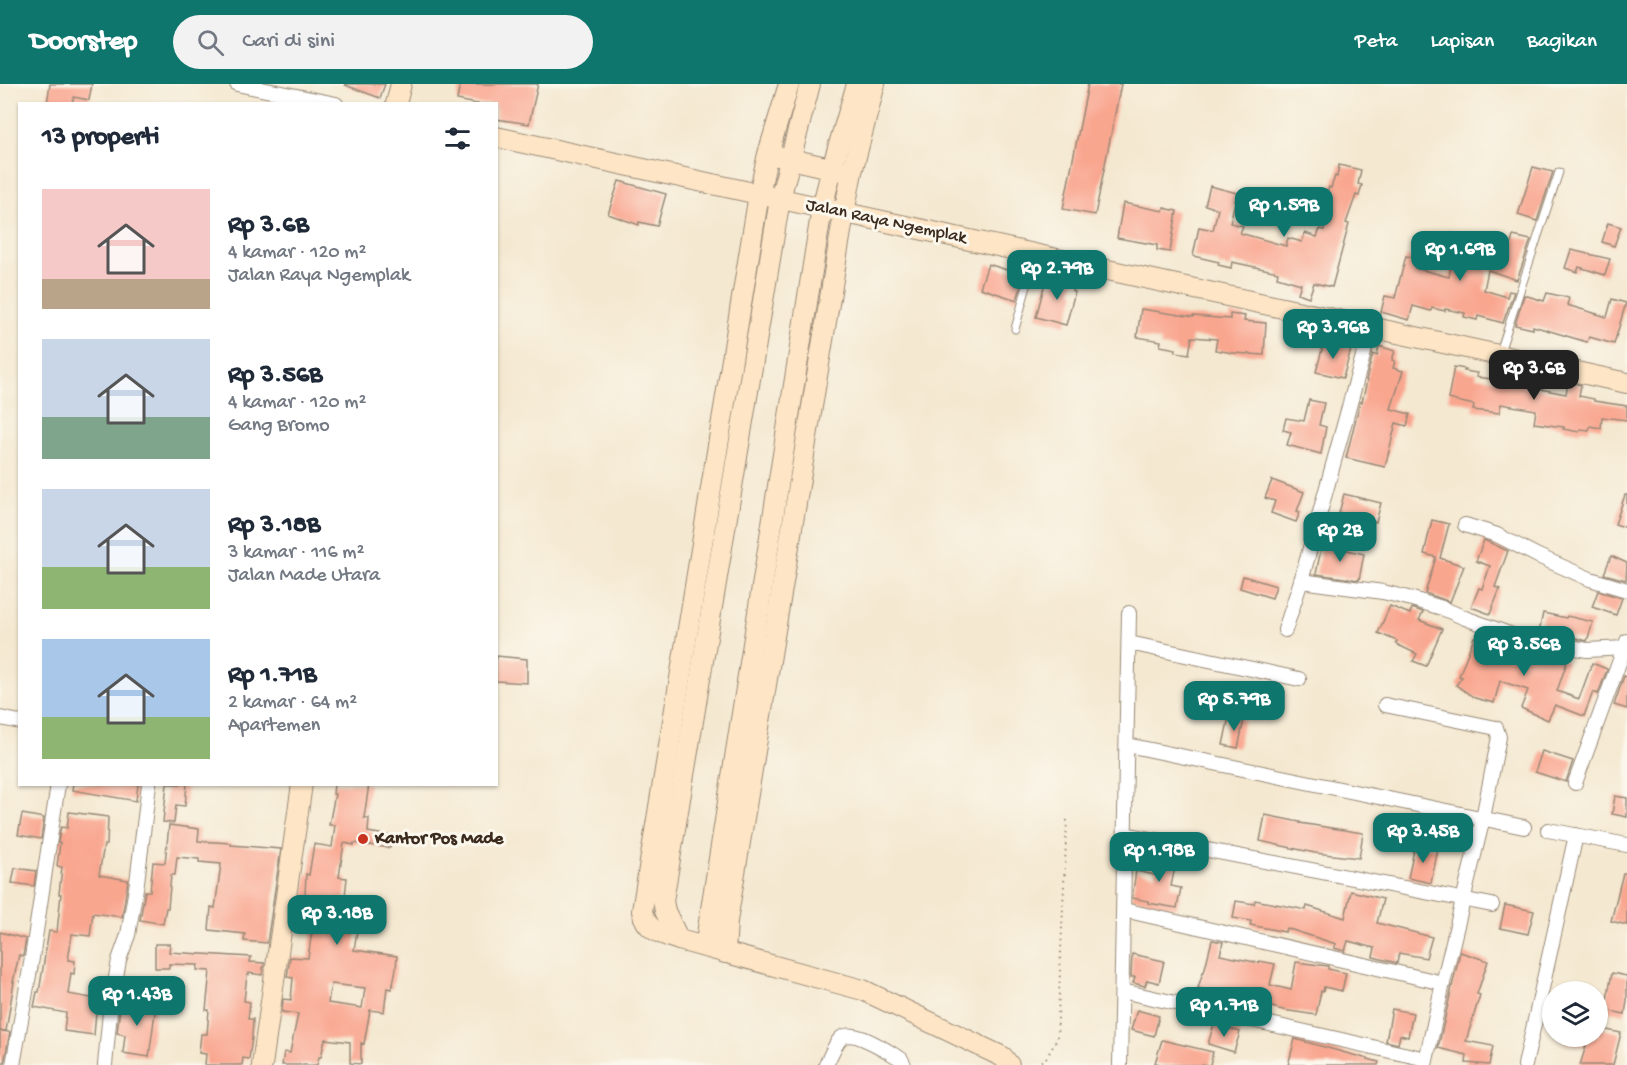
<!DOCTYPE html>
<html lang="id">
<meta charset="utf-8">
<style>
:root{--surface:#fff;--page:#f2f2f3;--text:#1f2937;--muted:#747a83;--accent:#0f766e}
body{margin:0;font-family:"Gochi Hand",sans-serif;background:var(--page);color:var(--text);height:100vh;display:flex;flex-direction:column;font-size:22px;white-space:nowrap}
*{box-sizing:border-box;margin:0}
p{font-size:20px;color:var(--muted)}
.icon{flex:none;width:33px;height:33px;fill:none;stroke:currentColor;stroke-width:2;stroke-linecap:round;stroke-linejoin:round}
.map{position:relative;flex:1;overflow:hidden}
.drawer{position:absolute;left:18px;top:18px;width:480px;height:684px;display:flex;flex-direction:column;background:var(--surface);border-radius:0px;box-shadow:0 2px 4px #0004}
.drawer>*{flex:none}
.buttons{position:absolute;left:1542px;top:897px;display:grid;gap:12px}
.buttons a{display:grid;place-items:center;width:66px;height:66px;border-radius:50%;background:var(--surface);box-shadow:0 2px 4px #0004;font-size:30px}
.price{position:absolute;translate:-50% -51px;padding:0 14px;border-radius:12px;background:var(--accent);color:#fff;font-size:20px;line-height:39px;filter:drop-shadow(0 2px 3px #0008)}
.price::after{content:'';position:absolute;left:50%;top:36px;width:18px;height:14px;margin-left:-9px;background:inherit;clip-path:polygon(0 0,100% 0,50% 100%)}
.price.current{background:#222;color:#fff}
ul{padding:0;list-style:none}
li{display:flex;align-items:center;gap:18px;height:150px;padding:0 24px}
li span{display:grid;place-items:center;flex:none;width:168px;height:120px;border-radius:0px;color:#555}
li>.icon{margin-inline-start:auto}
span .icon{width:72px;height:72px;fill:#fffc;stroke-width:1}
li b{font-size:26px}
h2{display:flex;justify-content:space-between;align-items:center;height:72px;padding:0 24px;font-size:26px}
header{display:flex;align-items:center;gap:36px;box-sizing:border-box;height:84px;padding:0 30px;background:var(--accent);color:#fff}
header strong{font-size:28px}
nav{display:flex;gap:33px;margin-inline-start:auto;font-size:21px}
.search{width:420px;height:54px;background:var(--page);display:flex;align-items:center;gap:15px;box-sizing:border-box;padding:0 21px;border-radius:33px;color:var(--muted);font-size:22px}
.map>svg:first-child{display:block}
.building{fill:#f9a68f;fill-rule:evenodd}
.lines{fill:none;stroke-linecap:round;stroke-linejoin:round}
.lane-casing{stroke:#988977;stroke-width:9}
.street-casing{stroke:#988977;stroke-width:16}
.secondary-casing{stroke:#988977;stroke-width:22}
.path{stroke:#988977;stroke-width:2;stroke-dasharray:1.5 4.5;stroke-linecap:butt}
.lane{stroke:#fff;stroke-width:7}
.street{stroke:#fff;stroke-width:14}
.secondary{stroke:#fde5c5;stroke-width:20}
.poi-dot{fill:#c8321e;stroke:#fbf7ec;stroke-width:2}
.labels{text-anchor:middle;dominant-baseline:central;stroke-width:6;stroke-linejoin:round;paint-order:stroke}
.street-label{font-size:18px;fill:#3b2a1e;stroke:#fbf7ec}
.poi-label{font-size:18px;font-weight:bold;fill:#3b2a1e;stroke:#fbf7ec;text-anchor:start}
</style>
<header>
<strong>Doorstep</strong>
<div class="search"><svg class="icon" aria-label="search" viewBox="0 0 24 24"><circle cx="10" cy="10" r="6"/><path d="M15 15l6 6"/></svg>Cari di sini</div>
<nav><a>Peta</a><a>Lapisan</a><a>Bagikan</a></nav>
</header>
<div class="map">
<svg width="1627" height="981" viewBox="0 0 1627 981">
<rect width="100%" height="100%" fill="#fbf7ec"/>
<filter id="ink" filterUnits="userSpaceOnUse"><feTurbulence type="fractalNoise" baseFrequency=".0167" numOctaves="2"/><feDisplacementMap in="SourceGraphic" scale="12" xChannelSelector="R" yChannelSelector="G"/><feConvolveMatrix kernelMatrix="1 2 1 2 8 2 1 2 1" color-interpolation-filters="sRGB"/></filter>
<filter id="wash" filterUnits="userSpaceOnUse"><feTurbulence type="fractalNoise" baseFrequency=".008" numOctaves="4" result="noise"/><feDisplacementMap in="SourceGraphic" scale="24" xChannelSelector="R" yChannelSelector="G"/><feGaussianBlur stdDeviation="1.35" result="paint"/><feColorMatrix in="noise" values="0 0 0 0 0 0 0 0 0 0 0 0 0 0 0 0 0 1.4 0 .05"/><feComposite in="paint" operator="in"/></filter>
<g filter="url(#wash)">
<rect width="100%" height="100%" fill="#f4e8d0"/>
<g id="blocks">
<g class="building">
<path d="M50 0H92L89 16 74 13 72 20H47Z"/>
<path d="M345 0H385L380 14 345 1Z"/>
<path d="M460 0H538L529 40 496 35V20H477L457 16Z"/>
<path d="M1088 0H1121L1095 131 1063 125Z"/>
<path d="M1339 81 1361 86 1358 100 1362 101 1359 112 1356 111 1346 139 1349 140 1332 203 1314 199 1309 213 1298 209 1301 200 1277 193 1278 188 1232 178 1231 184 1218 181 1219 178 1193 172 1199 143 1213 146 1218 125 1205 121 1210 102 1237 109 1230 139 1243 142 1240 149 1286 162 1288 154 1302 158 1305 149 1317 153 1320 145 1324 146 1330 123 1323 121 1329 103 1331 104 1335 92 1337 93Z"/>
<path d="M1533 83 1553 88 1537 137 1518 131Z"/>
<path d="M619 97 666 110 657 142 639 138V141L608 130Z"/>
<path d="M1123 119 1163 127 1164 124 1177 127 1170 168 1157 166V161L1117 154Z"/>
<path d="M1608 139 1621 143 1614 162 1602 158Z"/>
<path d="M1452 149 1485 161 1509 167 1513 152 1531 156 1517 196 1488 186 1484 206 1507 213 1509 207 1514 208 1503 239 1478 232 1477 236 1464 233 1465 229 1445 225V227L1432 224 1431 227 1413 222 1409 236 1381 228 1385 212 1395 214 1406 172 1418 175 1415 184 1449 193 1455 162 1448 159Z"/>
<path d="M1571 166 1610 175 1605 191 1579 183 1577 188 1565 184Z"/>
<path d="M988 180 1007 186 1008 184 1025 189 1017 216 980 204Z"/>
<path d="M1056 192 1075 197 1072 207 1075 208 1066 241 1036 233 1045 199 1053 202Z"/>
<path d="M1547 209 1569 214 1567 221 1607 233 1612 215 1626 219 1614 260 1589 253 1587 258 1533 242V245L1515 241 1524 211 1544 217Z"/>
<path d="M1141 225 1193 233V232L1230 235V230L1245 232 1244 237 1266 239 1264 271 1233 269 1215 266 1217 255 1192 253 1189 270 1175 268 1176 265 1160 262 1161 257 1137 253Z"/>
<path d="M1324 258 1351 265 1343 294 1316 288Z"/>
<path d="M1379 262 1395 267 1392 276 1395 277 1393 284 1403 287 1391 325 1410 330 1407 342 1396 339 1385 383 1346 374 1360 318H1362L1367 297 1366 296 1373 270 1377 272Z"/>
<path d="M1454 283 1465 285 1464 287 1477 289 1476 293 1524 299V302L1566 310 1568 298 1581 301 1579 312 1594 315V317L1627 322V336L1602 333 1601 344 1590 342 1589 346 1580 345 1579 348 1563 345 1564 343 1534 339 1536 326 1501 320 1499 329 1473 326 1474 321 1448 315Z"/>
<path d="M1309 316 1324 319 1319 341 1326 343 1321 370 1287 361 1291 348 1283 346 1286 334 1304 337Z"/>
<path d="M1272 396 1304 408 1297 427 1300 428 1296 438 1271 429 1275 417 1265 414Z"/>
<path d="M1344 410 1381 419 1376 438 1339 429Z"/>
<path d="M1625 411H1627V444L1615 440Z"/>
<path d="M1432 436 1449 440 1440 474 1464 482 1450 518 1425 509 1436 473 1424 470Z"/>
<path d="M1484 456 1508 467 1495 503 1500 505 1490 530 1471 523 1479 504 1482 505 1490 482 1476 477Z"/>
<path d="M1322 460 1364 470 1359 496 1316 490Z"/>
<path d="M1611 472 1627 479 1626 496 1604 490Z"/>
<path d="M1243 492 1276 502 1272 514 1240 504Z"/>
<path d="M1598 507 1622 514 1616 531 1592 523Z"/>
<path d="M1390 522 1410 530 1412 524 1423 528 1419 536 1442 545 1426 582 1413 577 1417 570 1396 560 1397 557 1378 549Z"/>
<path d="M1543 529 1566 534 1567 532 1593 538 1587 557 1553 548 1552 550 1539 548Z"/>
<path d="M1474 553 1510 566 1512 560 1529 566 1530 564 1549 568V570L1556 572 1555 574 1567 578 1557 607 1579 615 1592 579 1607 585V586L1598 610 1593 608 1584 632 1555 621 1548 636 1521 624 1528 606 1500 597 1494 619 1475 614 1456 601 1462 593 1459 592Z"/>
<path d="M496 572 527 575V599L496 597Z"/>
<path d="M1624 592 1627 593V625L1614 621Z"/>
<path d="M1229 633 1244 636 1238 664 1223 661Z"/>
<path d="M1542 667 1573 677 1566 698 1535 688Z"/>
<path d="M73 700H138L136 717 72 706Z"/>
<path d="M167 700H187L185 722 176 721 174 739 163 738Z"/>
<path d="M334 700H369L364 734H369L368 748 392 752 390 764 354 759V761L344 759 339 793 347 794 344 821 369 823 365 848 357 847 354 866 397 872 396 885 392 905 387 904 384 928 370 926 364 960 361 959V980L350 979V958L325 955 321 973H319L317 981H282L284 968 290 969 298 930 282 928 283 915 291 916 293 894 287 893 290 873 308 874 313 840H312L313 828 296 827 298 811 305 812 306 790 309 791 314 760 332 763 335 741H329L335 710H333ZM331 900 365 904 362 924 328 919Z"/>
<path d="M1615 712 1627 714V733L1612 730Z"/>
<path d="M69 728 108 733 107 761H104L99 791 128 796 122 833 93 829 90 852 72 850 68 876 75 877 74 890 71 889 68 910 103 916 101 928H96L94 951 64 947 66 929 34 923 37 908H39L49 847 57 848 61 810H59L62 783 57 782 60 759 58 758 61 743 67 744Z"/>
<path d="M22 730 44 734 41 755 18 751Z"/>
<path d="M1265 731 1300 738V739L1363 749 1359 774 1315 769 1260 757Z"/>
<path d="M169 741 199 745 198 757 231 759V761L281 765 267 859 244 857 245 850 209 846 211 823 215 824 221 780 199 778V775L177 773 175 791H171L168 824H166L163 840 140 836 145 807H150L153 778 165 779Z"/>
<path d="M1415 761 1438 765 1431 799 1408 794Z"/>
<path d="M1160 766 1178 769 1171 802 1181 804 1177 824 1148 819V817L1132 814 1136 787 1155 791Z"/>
<path d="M15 784 36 787 34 802 12 799Z"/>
<path d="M1623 789H1627V841L1611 837Z"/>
<path d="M1351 807 1383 815 1377 839 1432 853 1426 874 1399 869 1397 879 1373 873 1375 864 1348 857 1345 867 1334 864 1336 860 1286 844 1285 848 1250 841 1251 837 1233 834 1236 817 1254 820 1255 816 1306 826 1307 822 1345 834Z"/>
<path d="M1505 821 1534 827 1528 850 1500 844Z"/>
<path d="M0 848 26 855 23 872 19 871 13 898H14L6 947H0Z"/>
<path d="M1212 856 1223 858 1220 871 1259 879 1260 877 1275 880 1270 901 1291 906 1296 878 1328 882V885L1346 889 1342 907 1324 903 1323 908 1321 907 1316 931 1283 926 1198 904 1203 888H1204Z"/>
<path d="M155 860H170L169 868 251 873 250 878 264 879 262 891 249 889V891H247L244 917 250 918 248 935H253L252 954 249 975 243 974 242 981H205L206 970 199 969 201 950H207L209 926H206L210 887 197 886 198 881 169 880V884H155Z"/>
<path d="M1460 868 1488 877 1477 910 1480 911 1466 957 1493 962 1489 981 1466 979 1467 971 1438 964Z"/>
<path d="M1132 870 1164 877 1159 899 1147 896 1145 902 1133 899 1135 893H1131Z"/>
<path d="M1612 889 1627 892V917L1625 930 1605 926Z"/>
<path d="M121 915 156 921 149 973 123 969 125 951 117 949Z"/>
<path d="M1392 925 1413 929 1408 953 1400 951 1398 960 1386 957Z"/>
<path d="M1137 926 1159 932 1154 952 1131 946Z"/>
<path d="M1214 940 1240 948 1234 968 1208 960Z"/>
<path d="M1598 944 1621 949 1613 981H1580L1586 962 1563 958 1564 952H1598Z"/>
<path d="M0 947 10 948 4 979 0 978Z"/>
<path d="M1295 955 1379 978 1378 981H1288Z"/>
<path d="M1162 956 1213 968 1210 981H1165L1155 979Z"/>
</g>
</g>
</g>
<g filter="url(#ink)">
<use href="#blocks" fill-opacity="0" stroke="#988977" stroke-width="1.5"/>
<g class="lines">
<defs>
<g id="lane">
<path d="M1015 245 1035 173"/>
<path d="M1500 268 1559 88"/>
</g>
<g id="street">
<path d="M237 0 336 20"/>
<path d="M1465 441 1497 451 1538 472 1590 495 1627 506"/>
<path d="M1301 497 1383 508 1412 515 1442 524 1465 534 1515 552 1559 561 1587 566 1625 564"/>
<path d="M1285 546 1301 497 1371 243"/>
<path d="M1129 559 1299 595"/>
<path d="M1385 621 1496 644 1499 653 1483 734 1443 899 1425 981"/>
<path d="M0 634 20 638"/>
<path d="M1127 661 1524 743"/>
<path d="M1575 699 1627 557"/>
<path d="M1548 746 1627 761"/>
<path d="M1125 750 1492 821"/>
<path d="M1124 826 1443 899"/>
<path d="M1122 907 1426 975"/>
<path d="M13 981 32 874 58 700"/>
<path d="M105 981 110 928 119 876 128 851 137 798 149 700"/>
<path d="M826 981C830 973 834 962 840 955 852 942 888 968 901 975L904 981"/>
<path d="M1120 981 1129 529"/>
<path d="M1525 981 1576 751"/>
</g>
<g id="secondary">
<path d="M789 0 768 70 759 110 642 827C646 847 662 850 679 856L863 906 1003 973 1009 981"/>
<path d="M396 20 401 0"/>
<path d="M496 53 1627 299"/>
<path d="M778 72 843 87"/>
<path d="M679 856 665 827 663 817 780 115 810 0"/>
<path d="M705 863 822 124 832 84 857 0"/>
<path d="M725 869 727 837 844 129 852 88 875 0"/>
<path d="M262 981 302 700"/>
</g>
</defs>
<use href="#lane" class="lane-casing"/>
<use href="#street" class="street-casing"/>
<use href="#secondary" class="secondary-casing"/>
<path class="path" d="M1036 981 1047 973 1057 955 1067 735"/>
<use href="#lane" class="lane"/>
<use href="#street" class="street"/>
<use href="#secondary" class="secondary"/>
</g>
</g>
<circle class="poi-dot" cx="363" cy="755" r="6"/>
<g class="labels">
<g class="street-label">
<text transform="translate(886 138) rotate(12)">Jalan Raya Ngemplak</text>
</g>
<g class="poi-label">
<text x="375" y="755">Kantor Pos Made</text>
</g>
</g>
</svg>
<div class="buttons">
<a><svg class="icon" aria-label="layers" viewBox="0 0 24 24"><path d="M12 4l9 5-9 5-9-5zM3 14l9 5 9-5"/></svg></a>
</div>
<b class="price" style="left:1284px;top:154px">Rp 1.59B</b>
<b class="price" style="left:1460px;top:198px">Rp 1.69B</b>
<b class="price" style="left:1057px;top:217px">Rp 2.79B</b>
<b class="price" style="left:1333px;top:276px">Rp 3.96B</b>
<b class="price current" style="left:1534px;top:317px">Rp 3.6B</b>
<b class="price" style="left:1340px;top:479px">Rp 2B</b>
<b class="price" style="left:1524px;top:593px">Rp 3.56B</b>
<b class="price" style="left:1234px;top:648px">Rp 5.79B</b>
<b class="price" style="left:1423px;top:780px">Rp 3.45B</b>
<b class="price" style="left:1159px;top:799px">Rp 1.98B</b>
<b class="price" style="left:337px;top:862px">Rp 3.18B</b>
<b class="price" style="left:137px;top:943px">Rp 1.43B</b>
<b class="price" style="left:1224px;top:954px">Rp 1.71B</b>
<section class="drawer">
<h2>13 properti<svg class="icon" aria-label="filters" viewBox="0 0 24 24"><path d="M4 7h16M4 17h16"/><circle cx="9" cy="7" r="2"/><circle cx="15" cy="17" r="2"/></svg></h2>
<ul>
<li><span style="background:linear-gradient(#f6c9c9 75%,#b9a48a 0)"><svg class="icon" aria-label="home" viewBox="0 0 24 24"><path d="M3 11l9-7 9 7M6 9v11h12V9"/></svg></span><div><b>Rp 3.6B</b><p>4 kamar · 120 m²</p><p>Jalan Raya Ngemplak</p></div></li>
<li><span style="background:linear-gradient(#c9d6e8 65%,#7fa58c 0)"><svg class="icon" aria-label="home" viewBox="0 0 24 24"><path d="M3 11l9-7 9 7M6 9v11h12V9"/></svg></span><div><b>Rp 3.56B</b><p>4 kamar · 120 m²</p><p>Gang Bromo</p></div></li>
<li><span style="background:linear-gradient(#c9d6e8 65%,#8fb573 0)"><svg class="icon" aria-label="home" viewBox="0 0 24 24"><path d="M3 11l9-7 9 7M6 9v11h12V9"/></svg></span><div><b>Rp 3.18B</b><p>3 kamar · 116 m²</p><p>Jalan Made Utara</p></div></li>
<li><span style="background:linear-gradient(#a9c7e8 65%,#8fb573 0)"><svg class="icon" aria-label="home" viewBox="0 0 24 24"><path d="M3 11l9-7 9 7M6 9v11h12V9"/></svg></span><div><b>Rp 1.71B</b><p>2 kamar · 64 m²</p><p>Apartemen</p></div></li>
</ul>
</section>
</div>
